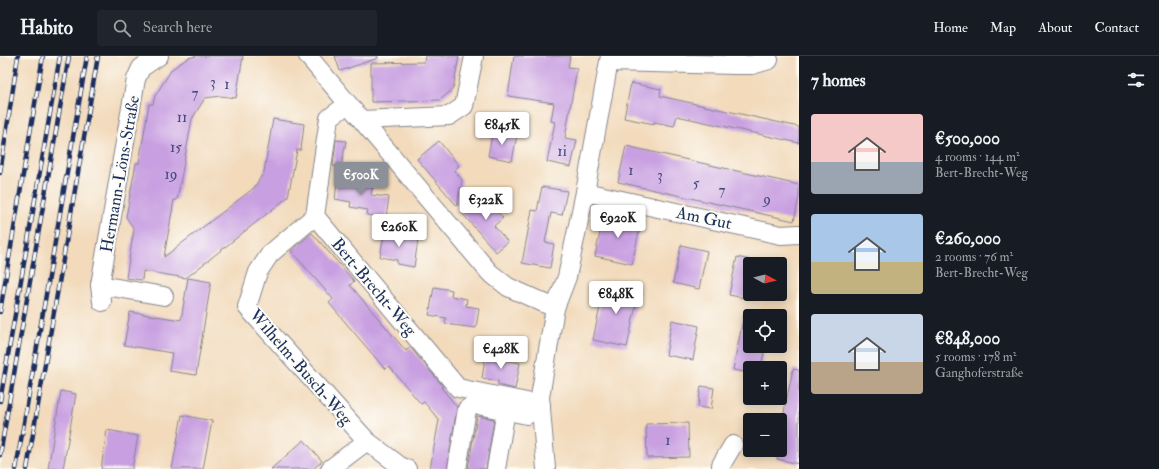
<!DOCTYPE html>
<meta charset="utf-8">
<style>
:root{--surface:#171b24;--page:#20242c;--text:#f1f3f6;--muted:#9ea1a6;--line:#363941;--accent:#8c9099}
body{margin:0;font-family:"IM FELL Double Pica",serif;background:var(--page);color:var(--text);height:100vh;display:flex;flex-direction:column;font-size:15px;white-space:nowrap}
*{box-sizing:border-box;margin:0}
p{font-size:13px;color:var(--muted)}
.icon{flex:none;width:22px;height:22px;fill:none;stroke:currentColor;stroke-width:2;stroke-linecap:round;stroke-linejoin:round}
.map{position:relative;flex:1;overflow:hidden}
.side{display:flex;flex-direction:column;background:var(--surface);width:360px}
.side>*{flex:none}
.needle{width:26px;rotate:97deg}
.controls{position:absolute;left:743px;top:201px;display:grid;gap:8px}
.controls a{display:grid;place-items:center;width:44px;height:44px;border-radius:4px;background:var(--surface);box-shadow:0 2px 10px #0003;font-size:20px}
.price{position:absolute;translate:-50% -34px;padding:0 9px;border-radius:4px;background:#fff;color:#222;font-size:13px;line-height:26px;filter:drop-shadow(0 1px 2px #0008)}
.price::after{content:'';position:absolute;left:50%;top:24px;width:12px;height:9px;margin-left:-6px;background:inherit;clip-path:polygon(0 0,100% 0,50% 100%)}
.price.selected{background:var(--accent);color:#fff}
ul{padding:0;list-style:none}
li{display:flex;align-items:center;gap:12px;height:100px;padding:0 12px}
li span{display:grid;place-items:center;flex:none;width:112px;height:80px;border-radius:4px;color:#555}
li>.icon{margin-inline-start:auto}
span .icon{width:48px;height:48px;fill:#fffc;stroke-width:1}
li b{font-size:17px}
h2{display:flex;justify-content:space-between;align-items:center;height:48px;padding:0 12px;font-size:17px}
header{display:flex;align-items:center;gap:24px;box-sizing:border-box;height:56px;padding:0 20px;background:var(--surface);border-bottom:1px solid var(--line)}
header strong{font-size:19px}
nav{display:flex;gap:22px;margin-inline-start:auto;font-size:14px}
.search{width:280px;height:36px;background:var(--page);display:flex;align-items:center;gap:10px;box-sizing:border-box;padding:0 14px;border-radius:4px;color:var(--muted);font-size:15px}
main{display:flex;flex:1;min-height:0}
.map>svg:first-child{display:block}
.building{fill:#c89fe1}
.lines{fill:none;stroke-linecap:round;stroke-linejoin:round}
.minor-casing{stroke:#86848c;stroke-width:20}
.minor{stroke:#fff;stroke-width:18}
.rail-casing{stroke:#1b2f5e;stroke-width:4.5}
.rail{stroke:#fdfcf7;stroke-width:3;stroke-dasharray:9;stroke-linecap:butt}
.labels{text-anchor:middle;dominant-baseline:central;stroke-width:4;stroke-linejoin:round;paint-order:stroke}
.number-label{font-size:15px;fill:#464b7f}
.street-label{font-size:17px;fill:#1b2f5e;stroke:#fdfcf7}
</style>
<header>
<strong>Habito</strong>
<div class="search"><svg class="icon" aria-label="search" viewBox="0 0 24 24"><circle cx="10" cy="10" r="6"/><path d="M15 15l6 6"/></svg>Search here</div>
<nav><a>Home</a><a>Map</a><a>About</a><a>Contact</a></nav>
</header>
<main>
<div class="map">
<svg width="799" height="413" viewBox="0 0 799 413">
<rect width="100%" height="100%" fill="#fdfcf7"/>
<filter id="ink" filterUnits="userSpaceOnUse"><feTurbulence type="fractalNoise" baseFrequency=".025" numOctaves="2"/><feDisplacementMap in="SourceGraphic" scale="8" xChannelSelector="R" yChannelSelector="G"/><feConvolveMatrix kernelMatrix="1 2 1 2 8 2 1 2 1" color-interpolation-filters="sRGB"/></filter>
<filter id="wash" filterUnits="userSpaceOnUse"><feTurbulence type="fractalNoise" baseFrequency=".012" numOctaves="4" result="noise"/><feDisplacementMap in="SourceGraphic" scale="16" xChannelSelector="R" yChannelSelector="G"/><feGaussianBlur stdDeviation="0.9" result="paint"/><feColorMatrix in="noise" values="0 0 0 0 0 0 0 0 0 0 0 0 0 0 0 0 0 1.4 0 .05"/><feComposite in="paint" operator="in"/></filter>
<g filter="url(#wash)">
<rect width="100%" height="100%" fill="#f2dabb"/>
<g id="blocks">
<g class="building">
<path d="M196 0H243L236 42 221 40 205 42 192 63 177 144H174L164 201 254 132 264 116 273 63 304 68 301 94H297L288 141 186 222 143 215 142 224 126 222 134 173 126 161 136 107H139L149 48H153L155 40 172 13 188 2Z"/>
<path d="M335 0H378V2L340 15Z"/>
<path d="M425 0H459L453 33 440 44 371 46V7L424 6Z"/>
<path d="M514 0H570L568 11 577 12 565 82 577 84 571 111 547 106 555 66 551 65 554 47 508 40Z"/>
<path d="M631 27 661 33 660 40 799 71V87L677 60 674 70 654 66V68L624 62Z"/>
<path d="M493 74 517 79 512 105 488 100Z"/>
<path d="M336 84 346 85 341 112 333 110Z"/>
<path d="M439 85 459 110 454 114 462 124 457 150 417 103Z"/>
<path d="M626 90 799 129V141L794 165 618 126Z"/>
<path d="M338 118 357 121 356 126 373 129 371 139 389 141 386 162 367 159 368 154 350 151 351 146 335 143Z"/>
<path d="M542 131 567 135 562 159 551 157 545 186 554 188 550 212 522 207 532 154 537 155Z"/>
<path d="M481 136 503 162 494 170 508 186 496 196 461 156 480 140Z"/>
<path d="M604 158 641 166 632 208 595 200Z"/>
<path d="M385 173 403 176 402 181 418 184 414 211 397 208V204L380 201Z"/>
<path d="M312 177 354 225 350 229 406 295 410 291 443 330 441 331 457 351 447 413H430L439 364 424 346 421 348 389 310 385 313 329 247 333 243 291 195Z"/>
<path d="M681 189 707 195 699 233 673 227Z"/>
<path d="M737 201 750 204V243L729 239Z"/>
<path d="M188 222 211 226 196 319 169 315 172 297 124 289 130 256 181 264Z"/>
<path d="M605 227 639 235 627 291 593 284Z"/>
<path d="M434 231 452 234 451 240 467 243 466 250 479 252 476 272 445 268 446 262 429 259Z"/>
<path d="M744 258 750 259V290H765L761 312H750V317L733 314Z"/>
<path d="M672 264 699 270 693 304 666 299Z"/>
<path d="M486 296 504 299 503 304 520 307 515 333 498 329V325L482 322Z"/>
<path d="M793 313 799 314V408L777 403 778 394H780L784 356Z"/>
<path d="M701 330 714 332 711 353 698 351Z"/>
<path d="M61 335 76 338 63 413H48Z"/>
<path d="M182 359 212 365 203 413H172Z"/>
<path d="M477 360 494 363 486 413H468Z"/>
<path d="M688 367 689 401 647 402 646 368Z"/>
<path d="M107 374 138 380 132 413H101Z"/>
<path d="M304 384 322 405 313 413H271Z"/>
</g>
</g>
</g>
<g filter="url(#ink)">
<use href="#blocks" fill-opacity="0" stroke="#86848c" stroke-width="1"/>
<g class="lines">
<defs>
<g id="minor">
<path d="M308 0 489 216 508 231 555 252"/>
<path d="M609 6 735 9H752L769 4"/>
<path d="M348 48 329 62 315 160 458 332 541 349"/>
<path d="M362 64 449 60 464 50 474 0"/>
<path d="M585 136 781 179 799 178"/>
<path d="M315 160 270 198 258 216 247 251 367 385 400 410 407 413"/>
<path d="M100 229 164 240"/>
<path d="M102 246 100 229 136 23 141 12 159 0"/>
<path d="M330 413 367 385"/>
<path d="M457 413 467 353 473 349H478L527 359"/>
<path d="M496 413 506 354"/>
<path d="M546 413 540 341 555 252 567 221 585 136 610 0"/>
<path d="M721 413V409L733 389"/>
</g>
</defs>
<use href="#minor" class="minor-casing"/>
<use href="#minor" class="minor"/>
<defs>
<g id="rail">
<path d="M0 117 18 0"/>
<path d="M0 256 43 0"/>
<path d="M0 345 60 0"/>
<path d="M0 399 69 0"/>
<path d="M16 413 87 0"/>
<path d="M27 413 98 0"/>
</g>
</defs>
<use href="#rail" class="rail-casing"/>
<use href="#rail" class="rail"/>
</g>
</g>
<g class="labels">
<g class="number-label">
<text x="213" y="26">3</text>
<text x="227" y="28">1</text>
<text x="195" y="37">7</text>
<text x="182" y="61">11</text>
<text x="176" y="91">15</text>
<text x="562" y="95">1i</text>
<text x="631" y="114">1</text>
<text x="171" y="118">19</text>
<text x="660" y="119">3</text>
<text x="696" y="127">5</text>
<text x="722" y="134">7</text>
<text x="767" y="143">9</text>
<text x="668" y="384">1</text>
</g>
<g class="street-label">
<text transform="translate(120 118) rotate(-80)">Hermann-Löns-Straße</text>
<text transform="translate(704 162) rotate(12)">Am Gut</text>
<text transform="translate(374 231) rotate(50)">Bert-Brecht-Weg</text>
<text transform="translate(301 311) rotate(49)">Wilhelm-Busch-Weg</text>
</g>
</g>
</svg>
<div class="controls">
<a><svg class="needle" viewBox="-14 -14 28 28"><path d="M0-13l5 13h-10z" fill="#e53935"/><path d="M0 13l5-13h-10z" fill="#9ea1a6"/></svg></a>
<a><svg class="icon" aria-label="locate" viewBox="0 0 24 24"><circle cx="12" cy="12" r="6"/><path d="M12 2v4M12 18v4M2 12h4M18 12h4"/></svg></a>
<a>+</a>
<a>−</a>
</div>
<b class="price" style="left:502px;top:90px">€845K</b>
<b class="price selected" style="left:361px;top:140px">€500K</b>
<b class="price" style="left:486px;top:165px">€322K</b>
<b class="price" style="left:618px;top:183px">€920K</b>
<b class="price" style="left:399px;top:192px">€260K</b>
<b class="price" style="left:616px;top:259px">€848K</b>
<b class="price" style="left:501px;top:314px">€428K</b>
</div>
<section class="side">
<h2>7 homes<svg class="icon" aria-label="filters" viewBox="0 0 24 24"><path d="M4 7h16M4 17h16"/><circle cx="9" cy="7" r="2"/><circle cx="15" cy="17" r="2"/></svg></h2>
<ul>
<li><span style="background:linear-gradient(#f6c9c9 60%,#9aa5b1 0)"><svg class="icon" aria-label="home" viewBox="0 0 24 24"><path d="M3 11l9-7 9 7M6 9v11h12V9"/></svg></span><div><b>€500,000</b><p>4 rooms · 144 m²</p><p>Bert-Brecht-Weg</p></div></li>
<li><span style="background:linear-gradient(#a9c7e8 60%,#c2b280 0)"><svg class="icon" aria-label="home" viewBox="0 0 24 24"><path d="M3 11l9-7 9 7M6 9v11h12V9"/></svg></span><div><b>€260,000</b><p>2 rooms · 76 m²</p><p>Bert-Brecht-Weg</p></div></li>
<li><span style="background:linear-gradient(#c9d6e8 60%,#b9a48a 0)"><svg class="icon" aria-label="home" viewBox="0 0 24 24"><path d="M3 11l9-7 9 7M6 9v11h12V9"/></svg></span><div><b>€848,000</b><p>5 rooms · 178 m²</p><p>Ganghoferstraße</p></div></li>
</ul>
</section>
</main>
